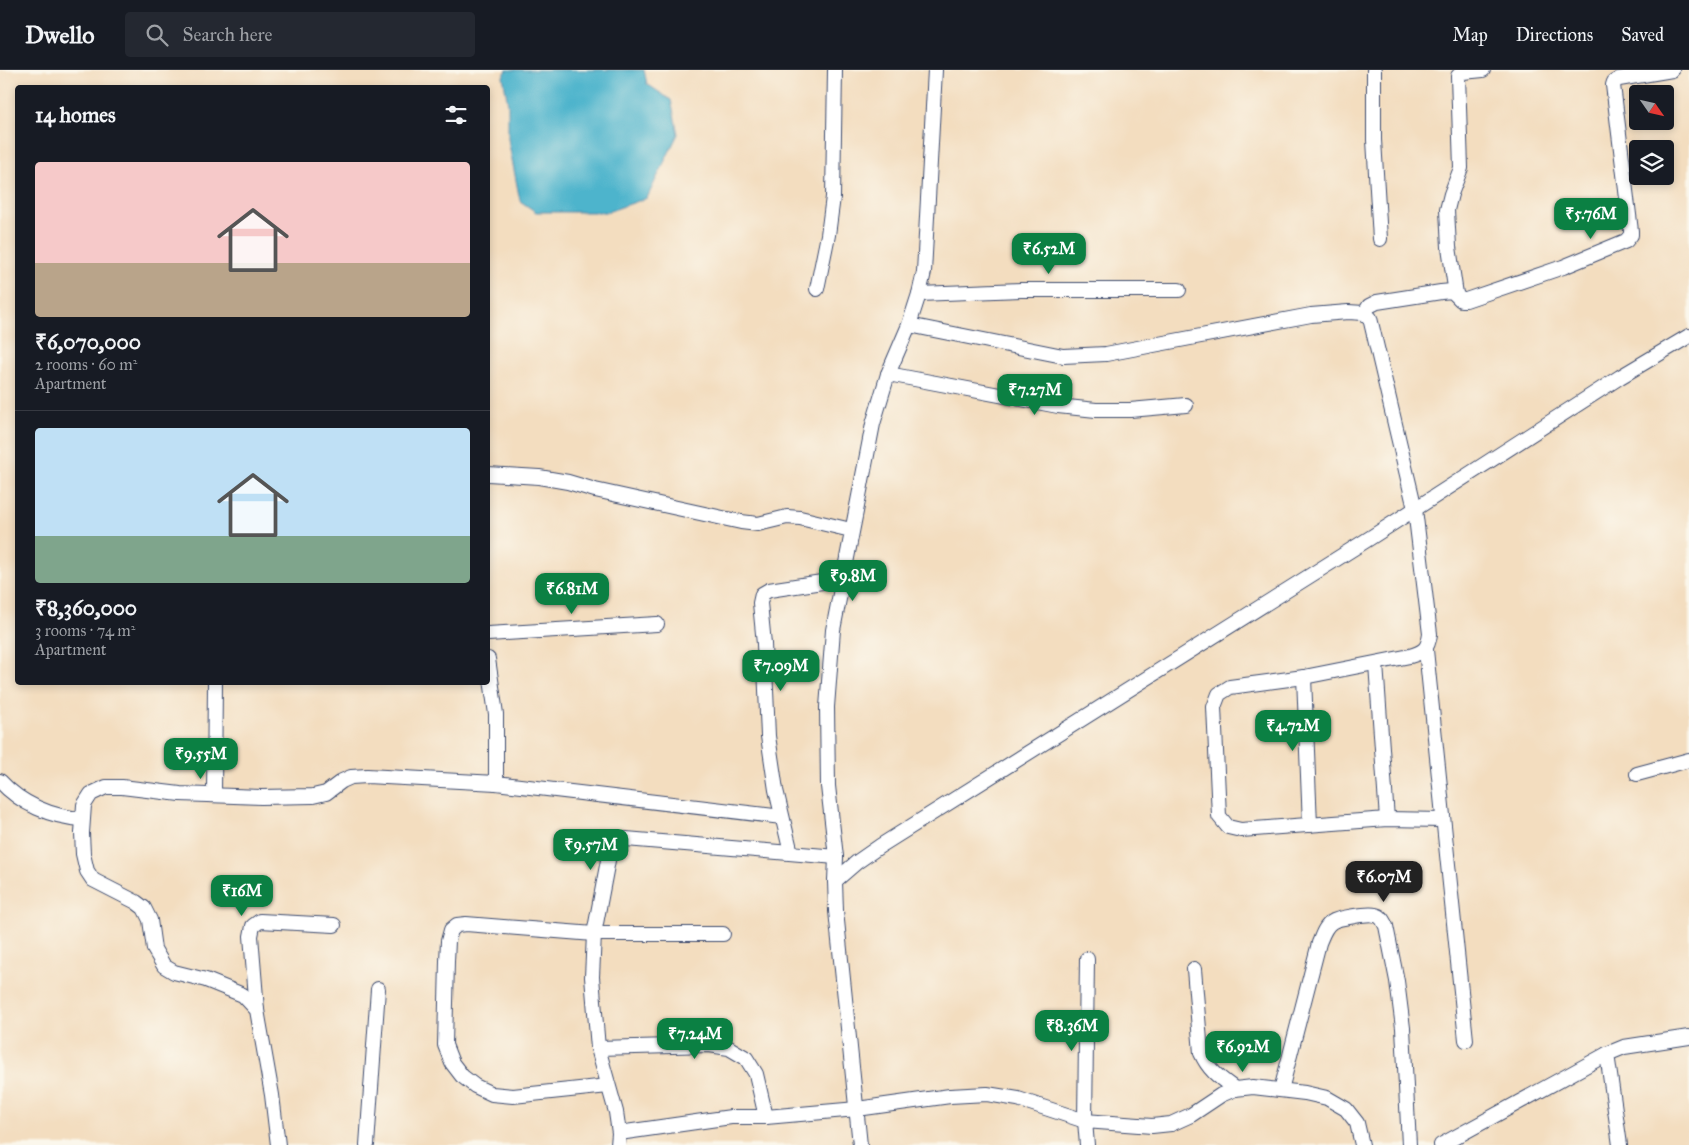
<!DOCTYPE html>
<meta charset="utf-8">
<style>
:root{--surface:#171b24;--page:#242831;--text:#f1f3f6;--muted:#9ea1a6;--line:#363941;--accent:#0b8043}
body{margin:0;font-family:"IM FELL Great Primer",serif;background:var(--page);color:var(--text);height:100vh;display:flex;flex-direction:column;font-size:19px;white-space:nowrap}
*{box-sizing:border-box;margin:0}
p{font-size:16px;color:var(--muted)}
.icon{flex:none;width:28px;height:28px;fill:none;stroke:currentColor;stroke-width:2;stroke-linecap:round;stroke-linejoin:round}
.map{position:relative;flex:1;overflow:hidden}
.drawer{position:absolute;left:15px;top:15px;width:475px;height:600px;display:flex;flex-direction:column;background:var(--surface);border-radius:5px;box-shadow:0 2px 8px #0003}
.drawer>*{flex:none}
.needle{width:32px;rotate:124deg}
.fabs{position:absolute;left:1629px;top:15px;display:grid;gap:10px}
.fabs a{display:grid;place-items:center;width:45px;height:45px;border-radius:5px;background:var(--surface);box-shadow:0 2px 8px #0003;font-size:25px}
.price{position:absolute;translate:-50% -42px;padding:0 11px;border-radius:10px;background:var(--accent);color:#fff;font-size:16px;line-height:32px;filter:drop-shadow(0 1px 2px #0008)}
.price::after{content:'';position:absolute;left:50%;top:30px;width:15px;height:11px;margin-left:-8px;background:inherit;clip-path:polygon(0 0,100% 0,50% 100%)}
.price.current{background:#222;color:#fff}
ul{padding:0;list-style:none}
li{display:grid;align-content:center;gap:10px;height:265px;padding:0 20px}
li+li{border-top:1px solid var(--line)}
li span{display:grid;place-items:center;height:155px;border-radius:5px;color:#555}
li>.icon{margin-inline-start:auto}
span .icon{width:90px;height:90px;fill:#fffc;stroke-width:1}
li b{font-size:21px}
h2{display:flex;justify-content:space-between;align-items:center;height:60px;padding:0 20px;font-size:21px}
header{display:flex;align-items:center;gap:30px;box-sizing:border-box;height:70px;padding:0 25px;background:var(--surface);border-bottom:1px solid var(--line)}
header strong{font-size:24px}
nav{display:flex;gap:28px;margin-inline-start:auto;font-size:18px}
.search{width:350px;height:45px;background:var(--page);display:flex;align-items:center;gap:12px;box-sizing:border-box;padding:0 18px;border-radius:5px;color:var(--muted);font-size:19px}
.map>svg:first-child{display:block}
.water{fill:#4db4cc;stroke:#347295}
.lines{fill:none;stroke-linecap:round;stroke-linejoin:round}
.street-casing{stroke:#3b496d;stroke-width:16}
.street{stroke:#fff;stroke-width:14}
</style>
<header>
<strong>Dwello</strong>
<div class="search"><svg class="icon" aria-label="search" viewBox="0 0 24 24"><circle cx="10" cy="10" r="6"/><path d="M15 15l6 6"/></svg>Search here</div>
<nav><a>Map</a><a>Directions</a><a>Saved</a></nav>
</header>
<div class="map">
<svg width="1689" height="1075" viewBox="0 0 1689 1075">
<rect width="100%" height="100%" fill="#fbf7ec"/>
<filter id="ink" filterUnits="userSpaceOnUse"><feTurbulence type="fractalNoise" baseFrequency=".02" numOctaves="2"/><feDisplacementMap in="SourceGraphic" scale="10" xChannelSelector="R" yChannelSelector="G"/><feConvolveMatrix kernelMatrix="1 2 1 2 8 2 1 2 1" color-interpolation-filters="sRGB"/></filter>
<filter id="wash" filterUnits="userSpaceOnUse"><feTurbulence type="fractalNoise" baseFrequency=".0096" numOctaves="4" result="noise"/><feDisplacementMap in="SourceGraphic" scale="20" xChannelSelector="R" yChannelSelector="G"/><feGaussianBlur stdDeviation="1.12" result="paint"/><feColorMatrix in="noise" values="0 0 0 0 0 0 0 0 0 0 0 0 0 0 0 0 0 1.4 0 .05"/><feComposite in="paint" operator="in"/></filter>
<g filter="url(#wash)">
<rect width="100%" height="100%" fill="#f3ddbf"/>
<path class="water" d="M507 0H644L647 14 671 30 678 64 647 128 607 142H536L520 131 508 69V34L503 6Z"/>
</g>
<g filter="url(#ink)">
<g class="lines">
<defs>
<g id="street">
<path d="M1374 0V70L1380 169"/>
<path d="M817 219 828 165 833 127 835 0"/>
<path d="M919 224 1021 220H1179"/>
<path d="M1456 224 1449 177 1447 140 1451 124 1461 98 1458 6 1463 2 1483 0"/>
<path d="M1365 243 1369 236 1377 232 1441 222 1452 221 1461 230H1466L1563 197 1626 171 1631 165V161L1613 15 1614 12 1619 9 1672 0"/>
<path d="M909 255 1063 286 1106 284 1311 245 1348 242 1364 243 1370 248 1415 439 1430 564C1428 579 1424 582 1410 586L1304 607 1230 617 1219 624 1214 637 1219 746 1228 757 1241 760 1387 749 1443 750"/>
<path d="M888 304 1058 336 1096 340H1130L1186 335"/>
<path d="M488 404 539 407 568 412 595 420 741 452 758 454 787 447 800 448 851 460"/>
<path d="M488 564 657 554"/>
<path d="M1426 580 1466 970"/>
<path d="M488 589 496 644V713"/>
<path d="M1376 594 1387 749"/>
<path d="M1304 607 1310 755"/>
<path d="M1637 704 1689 690"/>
<path d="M0 711C21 734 51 747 82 749"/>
<path d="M214 725 215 612"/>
<path d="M791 783 776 720 768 666 764 574 760 533 762 524 769 520 842 509"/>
<path d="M835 811 836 787 828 716 827 637 833 560 873 354 888 304 909 255 919 224 924 202 935 0"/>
<path d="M1194 899 1201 983C1209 1001 1220 1008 1235 1019"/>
<path d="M257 940 251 866 253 856 260 851 334 855"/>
<path d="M598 978 709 975 729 978 746 988 756 1004 766 1047"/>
<path d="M1607 984 1620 1075"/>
<path d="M608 1016 513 1026 492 1024 475 1016 462 1006 452 993 445 975 447 891 448 871 451 860 457 855 466 854 594 864H723"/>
<path d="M1281 1020 1319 873C1322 866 1325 856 1332 852 1337 848 1369 843 1375 845 1382 846 1383 851 1386 856L1397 911 1403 958 1409 1075"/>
<path d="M619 1063 731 1047H766L857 1039 950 1026 987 1024 1018 1029 1085 1051 1152 1056 1171 1054 1191 1045 1221 1025 1235 1019 1253 1017 1305 1023 1327 1028 1346 1039 1357 1053 1362 1075"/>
<path d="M278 1075 272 1025 257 940 243 925 206 910 174 902 164 896 154 879 150 850 144 838 136 832 93 810 87 801 83 784 82 763 84 735 91 724 106 717H122L180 724 261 727 313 726 326 723 342 711 351 707 367 706 496 713 782 747"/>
<path d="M367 1075 378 919"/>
<path d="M618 1075 619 1063 616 1042 598 978 592 907 594 864 609 785 615 772 626 769 836 787"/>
<path d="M860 1075 836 841 835 811 857 792 880 776 1370 468 1620 307 1689 266"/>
<path d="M1087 1075 1085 1051 1087 889"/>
<path d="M1441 1075 1607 984 1624 977 1689 967"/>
</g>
</defs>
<use href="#street" class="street-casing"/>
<use href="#street" class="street"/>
</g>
</g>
</svg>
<div class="fabs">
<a><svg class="needle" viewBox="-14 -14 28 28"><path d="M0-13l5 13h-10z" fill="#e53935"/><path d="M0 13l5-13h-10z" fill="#9ea1a6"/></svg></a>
<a><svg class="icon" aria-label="layers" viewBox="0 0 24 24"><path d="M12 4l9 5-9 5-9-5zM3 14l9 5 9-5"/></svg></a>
</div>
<b class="price" style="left:1591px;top:170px">₹5.76M</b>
<b class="price" style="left:1049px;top:205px">₹6.52M</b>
<b class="price" style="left:1035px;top:346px">₹7.27M</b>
<b class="price" style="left:853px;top:532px">₹9.8M</b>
<b class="price" style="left:572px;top:545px">₹6.81M</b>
<b class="price" style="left:781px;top:622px">₹7.09M</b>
<b class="price" style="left:1293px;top:682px">₹4.72M</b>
<b class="price" style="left:201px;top:710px">₹9.55M</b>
<b class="price" style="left:591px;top:801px">₹9.57M</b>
<b class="price current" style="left:1384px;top:833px">₹6.07M</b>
<b class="price" style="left:242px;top:847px">₹16M</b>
<b class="price" style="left:1072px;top:982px">₹8.36M</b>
<b class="price" style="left:695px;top:990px">₹7.24M</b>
<b class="price" style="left:1243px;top:1003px">₹6.92M</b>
<section class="drawer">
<h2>14 homes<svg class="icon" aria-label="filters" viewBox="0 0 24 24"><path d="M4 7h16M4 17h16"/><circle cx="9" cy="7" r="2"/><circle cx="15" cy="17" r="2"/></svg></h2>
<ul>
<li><span style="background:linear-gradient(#f6c9c9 65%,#b9a48a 0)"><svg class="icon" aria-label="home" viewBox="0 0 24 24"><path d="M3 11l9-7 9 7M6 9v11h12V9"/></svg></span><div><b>₹6,070,000</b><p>2 rooms · 60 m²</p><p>Apartment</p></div></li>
<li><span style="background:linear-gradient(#bfe0f5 70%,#7fa58c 0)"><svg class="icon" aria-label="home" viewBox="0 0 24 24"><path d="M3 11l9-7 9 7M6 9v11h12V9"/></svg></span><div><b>₹8,360,000</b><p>3 rooms · 74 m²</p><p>Apartment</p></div></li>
</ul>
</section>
</div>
